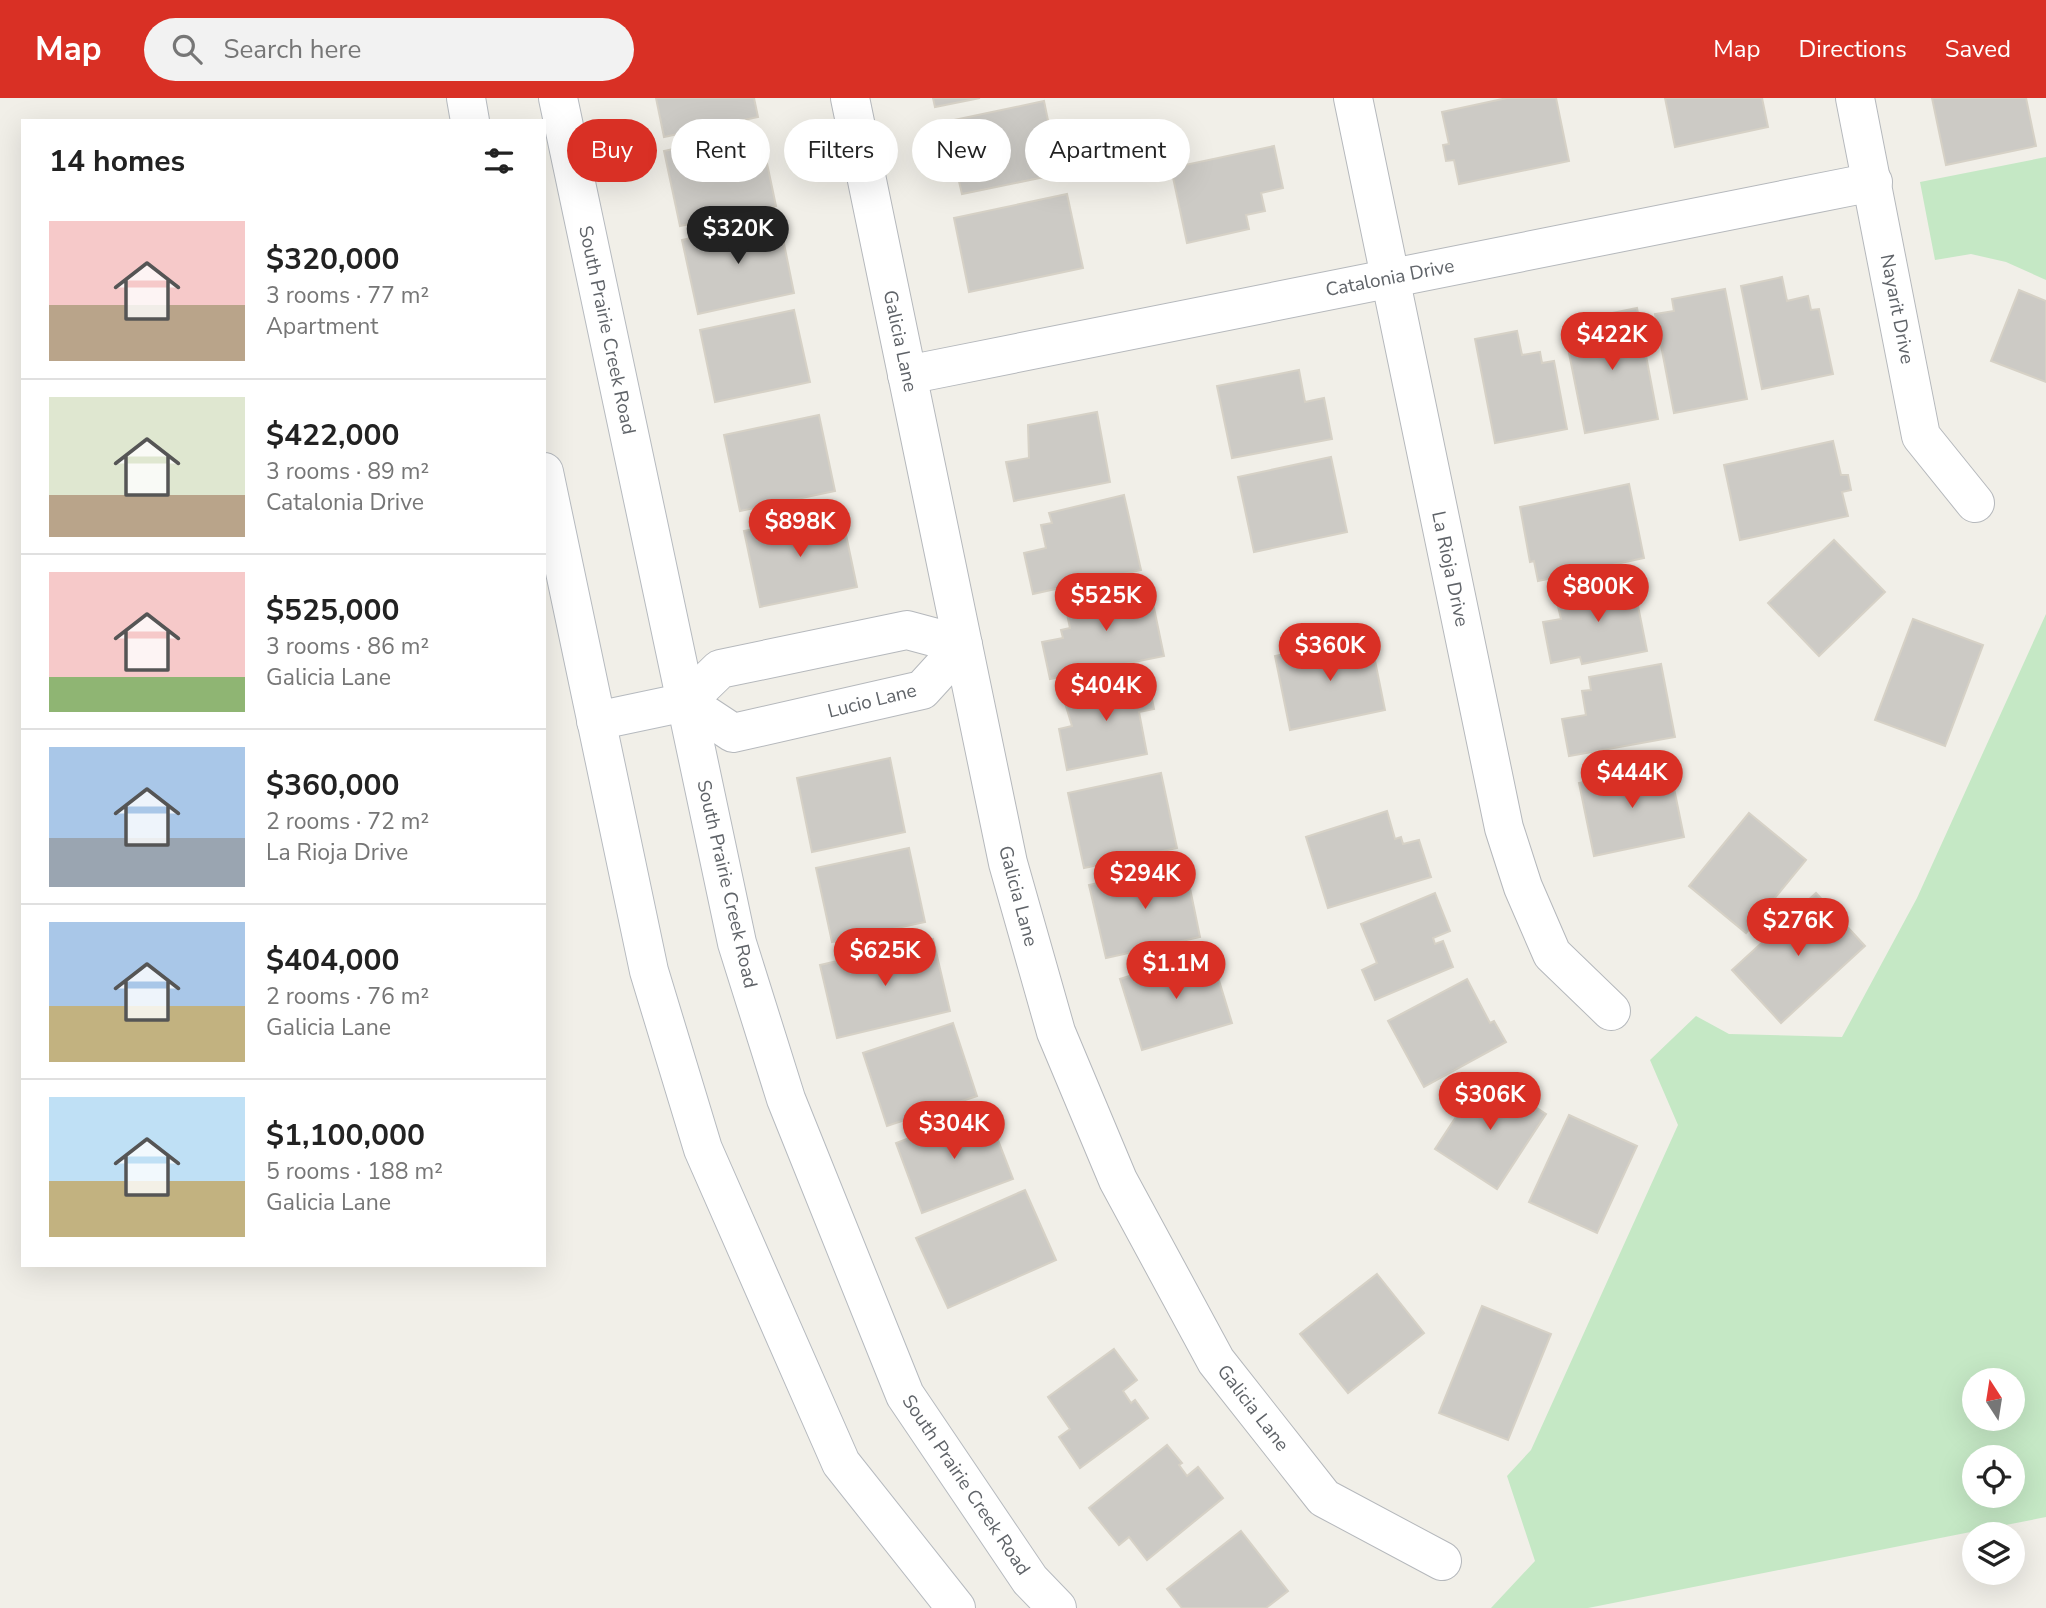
<!DOCTYPE html>
<meta charset="utf-8">
<style>
:root{--surface:#fff;--page:#f2f2f2;--text:#222;--muted:#767676;--line:#e0e0e0;--accent:#d93025}
body{margin:0;font-family:"Nunito Sans",sans-serif;background:var(--page);color:var(--text);height:100vh;display:flex;flex-direction:column;font-size:26px;white-space:nowrap}
*{box-sizing:border-box;margin:0}
p{font-size:23px;color:var(--muted)}
.icon{flex:none;width:38px;height:38px;fill:none;stroke:currentColor;stroke-width:2;stroke-linecap:round;stroke-linejoin:round}
.map{position:relative;flex:1;overflow:hidden}
.sheet{position:absolute;left:21px;top:21px;width:525px;height:1148px;display:flex;flex-direction:column;background:var(--surface);border-radius:0px;box-shadow:0 7px 28px #0002}
.sheet>*{flex:none}
.hud{position:absolute;left:567px;top:21px;width:665px;height:63px;display:flex;gap:14px}
.needle{width:46px;rotate:348deg}
.tools{position:absolute;left:1962px;top:1270px;display:grid;gap:14px}
.tools a{display:grid;place-items:center;width:63px;height:63px;border-radius:50%;background:var(--surface);box-shadow:0 7px 28px #0002;font-size:35px}
.price{position:absolute;translate:-50% -60px;padding:0 16px;border-radius:24px;background:var(--accent);color:#fff;font-size:23px;line-height:46px;filter:drop-shadow(0 2px 4px #0008)}
.price::after{content:'';position:absolute;left:50%;top:42px;width:21px;height:16px;margin-left:-10px;background:inherit;clip-path:polygon(0 0,100% 0,50% 100%)}
.price.on{background:#222;color:#fff}
ul{padding:0;list-style:none}
li{display:flex;align-items:center;gap:21px;height:175px;padding:0 28px}
li+li{border-top:2px solid var(--line)}
li span{display:grid;place-items:center;flex:none;width:196px;height:140px;border-radius:0px;color:#555}
li>.icon{margin-inline-start:auto}
span .icon{width:84px;height:84px;fill:#fffc;stroke-width:1}
li b{font-size:30px}
h2{display:flex;justify-content:space-between;align-items:center;height:84px;padding:0 28px;font-size:30px}
.chip{padding:0 24px;border-radius:32px;background:var(--surface);box-shadow:0 7px 28px #0002;font-size:24px;line-height:63px}
.chip.on{background:var(--accent);color:#fff}
header{display:flex;align-items:center;gap:42px;box-sizing:border-box;height:98px;padding:0 35px;background:var(--accent);color:#fff}
header strong{font-size:33px}
nav{display:flex;gap:38px;margin-inline-start:auto;font-size:24px}
.search{width:490px;height:63px;background:var(--page);display:flex;align-items:center;gap:18px;box-sizing:border-box;padding:0 24px;border-radius:38px;color:var(--muted);font-size:26px}
.map>svg:first-child{display:block}
.green{fill:#c5e8c5;fill-rule:evenodd}
.building{fill:#cccac5;stroke:#d6d1c6;stroke-width:2}
.lines{fill:none;stroke-linecap:round;stroke-linejoin:round}
.street-casing{stroke:#b5b8bc;stroke-width:40}
.secondary-casing{stroke:#b6babf;stroke-width:40}
.street{stroke:#fff;stroke-width:38}
.secondary{stroke:#fff;stroke-width:38}
.labels{text-anchor:middle;dominant-baseline:central;stroke-width:6;stroke-linejoin:round;paint-order:stroke}
.street-label{font-size:19px;fill:#5f6368;stroke:#fff}
</style>
<header>
<strong>Map</strong>
<div class="search"><svg class="icon" aria-label="search" viewBox="0 0 24 24"><circle cx="10" cy="10" r="6"/><path d="M15 15l6 6"/></svg>Search here</div>
<nav><a>Map</a><a>Directions</a><a>Saved</a></nav>
</header>
<div class="map">
<svg width="2046" height="1510" viewBox="0 0 2046 1510">
<rect width="100%" height="100%" fill="#f1efe8"/>
<g class="green">
<path d="M2046 59V182L2006 164 1971 156 1935 162 1920 84Z"/>
<path d="M2046 516V1419L1588 1510H1491L1535 1463 1507 1378 1531 1352 1678 1027 1650 962 1696 918 1729 936 1842 939 1917 800ZM1974 1283H2012V1321H1974ZM1974 1360H2012V1398H1974Z"/>
</g>
<g class="building">
<path d="M656 0H754L758 19 664 39Z"/>
<path d="M933 0H980L935 9Z"/>
<path d="M1507 0H1556L1569 63 1459 86 1454 62 1446 63 1443 47 1449 46 1442 14Z"/>
<path d="M1665 0H1762L1768 29 1675 49Z"/>
<path d="M1932 0H2026L2036 48 1946 67Z"/>
<path d="M1044 3 1059 76 962 96 957 75 944 77 935 26Z"/>
<path d="M760 32 776 108 680 128 664 53Z"/>
<path d="M1274 48 1283 90 1261 95 1265 113 1246 117 1249 131 1187 145 1171 70Z"/>
<path d="M1067 96 1083 170 969 194 954 120Z"/>
<path d="M779 121 794 195 698 216 682 142Z"/>
<path d="M1782 179 1787 203 1808 198 1811 212 1819 211 1833 276 1762 291 1741 188Z"/>
<path d="M1725 191 1747 301 1674 315 1655 216 1674 213 1672 201Z"/>
<path d="M2019 192 2046 203V284L1991 263Z"/>
<path d="M1637 210 1658 321 1585 335 1565 235 1585 232 1583 221Z"/>
<path d="M794 212 810 284 715 304 700 232Z"/>
<path d="M1517 233 1522 257 1540 254 1542 265 1554 263 1567 331 1495 345 1475 241Z"/>
<path d="M1299 272 1305 304 1324 300 1332 341 1232 360 1217 288Z"/>
<path d="M1097 314 1110 384 1014 403 1006 364 1029 360 1028 327Z"/>
<path d="M819 317 835 393 740 413 724 337Z"/>
<path d="M1833 343 1841 377H1848L1851 392 1842 394 1848 418 1740 442 1724 367Z"/>
<path d="M1331 359 1347 434 1254 454 1238 379Z"/>
<path d="M1629 386 1644 460 1538 483 1534 463 1530 464 1520 409Z"/>
<path d="M1124 397 1141 472 1033 496 1024 455 1046 450 1041 427 1052 425 1049 415Z"/>
<path d="M841 413 857 489 760 509 744 433Z"/>
<path d="M1834 442 1885 494 1819 558 1768 505Z"/>
<path d="M1632 478 1647 553 1582 566 1580 559 1551 565 1543 524 1561 521 1558 508 1580 504 1577 489Z"/>
<path d="M1149 486 1164 558 1050 581 1042 544 1063 540 1061 532 1070 530 1064 502Z"/>
<path d="M1913 521 1983 547 1945 648 1875 622Z"/>
<path d="M1370 538 1385 612 1290 632 1275 558Z"/>
<path d="M1661 566 1675 639 1569 658 1562 621 1586 617 1582 593 1591 592 1589 579Z"/>
<path d="M1147 577 1154 611 1139 614 1147 656 1067 672 1059 631 1072 628 1062 595Z"/>
<path d="M890 660 905 734 812 754 797 680Z"/>
<path d="M1669 666 1684 739 1594 758 1579 685Z"/>
<path d="M1161 675 1177 750 1084 770 1068 695Z"/>
<path d="M1387 713 1395 741 1401 739 1403 746 1419 742 1431 779 1328 810 1306 739Z"/>
<path d="M1749 715 1806 762 1746 835 1689 788Z"/>
<path d="M909 750 925 824 832 844 816 770Z"/>
<path d="M1185 766 1200 839 1106 860 1089 787Z"/>
<path d="M1435 795 1450 833 1433 840 1435 846 1443 843 1453 869 1375 902 1362 872 1377 865 1361 826Z"/>
<path d="M1816 795 1865 848 1781 925 1732 872Z"/>
<path d="M933 841 950 913 837 940 820 867Z"/>
<path d="M1210 853 1232 925 1142 952 1120 881Z"/>
<path d="M1467 881 1490 925 1494 923 1506 944 1424 989 1388 923Z"/>
<path d="M953 925 977 998 887 1028 863 955Z"/>
<path d="M1484 976 1546 1016 1497 1091 1435 1051Z"/>
<path d="M986 1011 1013 1081 922 1115 896 1045Z"/>
<path d="M1569 1017 1637 1048 1597 1135 1529 1104Z"/>
<path d="M1025 1092 1056 1162 948 1210 916 1140Z"/>
<path d="M1377 1176 1424 1235 1348 1295 1300 1236Z"/>
<path d="M1482 1208 1551 1236 1508 1342 1439 1315Z"/>
<path d="M1114 1251 1137 1282 1123 1293 1131 1305 1135 1302 1148 1320 1080 1370 1059 1339 1070 1331 1048 1299Z"/>
<path d="M1167 1347 1182 1365 1179 1367 1187 1378 1198 1369 1223 1400 1147 1462 1129 1439 1119 1447 1089 1410Z"/>
<path d="M1241 1433 1288 1493 1266 1510H1182L1167 1491Z"/>
</g>
<g class="lines">
<defs>
<g id="street">
<path d="M850 0 1008 765 1056 934 1118 1082 1216 1263 1324 1400 1442 1463"/>
<path d="M1353 0 1504 730 1523 789 1552 856 1611 913"/>
<path d="M1855 0 1921 338 1975 405"/>
<path d="M907 277 1873 84"/>
<path d="M907 532 963 547 922 592 733 635 686 604 720 571Z"/>
</g>
<g id="secondary">
<path d="M466 0 470 23"/>
<path d="M558 0 737 845 786 1001 905 1297 1030 1482 1057 1510"/>
<path d="M544 374 649 873 703 1051 841 1365 956 1510"/>
<path d="M596 623 686 604"/>
</g>
</defs>
<use href="#street" class="street-casing"/>
<use href="#secondary" class="secondary-casing"/>
<use href="#street" class="street"/>
<use href="#secondary" class="secondary"/>
</g>
<g class="labels">
<g class="street-label">
<text transform="translate(1390 180) rotate(-11)">Catalonia Drive</text>
<text transform="translate(1897 211) rotate(79)">Nayarit Drive</text>
<text transform="translate(607 232) rotate(78)">South Prairie Creek Road</text>
<text transform="translate(900 243) rotate(78)">Galicia Lane</text>
<text transform="translate(1450 471) rotate(78)">La Rioja Drive</text>
<text transform="translate(872 603) rotate(-14)">Lucio Lane</text>
<text transform="translate(727 786) rotate(77)">South Prairie Creek Road</text>
<text transform="translate(1018 798) rotate(75)">Galicia Lane</text>
<text transform="translate(1253 1310) rotate(52)">Galicia Lane</text>
<text transform="translate(966 1387) rotate(56)">South Prairie Creek Road</text>
</g>
</g>
</svg>
<div class="tools">
<a><svg class="needle" viewBox="-14 -14 28 28"><path d="M0-13l5 13h-10z" fill="#e53935"/><path d="M0 13l5-13h-10z" fill="#767676"/></svg></a>
<a><svg class="icon" aria-label="locate" viewBox="0 0 24 24"><circle cx="12" cy="12" r="6"/><path d="M12 2v4M12 18v4M2 12h4M18 12h4"/></svg></a>
<a><svg class="icon" aria-label="layers" viewBox="0 0 24 24"><path d="M12 4l9 5-9 5-9-5zM3 14l9 5 9-5"/></svg></a>
</div>
<b class="price on" style="left:738px;top:168px">$320K</b>
<b class="price" style="left:1612px;top:274px">$422K</b>
<b class="price" style="left:800px;top:461px">$898K</b>
<b class="price" style="left:1598px;top:526px">$800K</b>
<b class="price" style="left:1106px;top:535px">$525K</b>
<b class="price" style="left:1330px;top:585px">$360K</b>
<b class="price" style="left:1106px;top:625px">$404K</b>
<b class="price" style="left:1632px;top:712px">$444K</b>
<b class="price" style="left:1145px;top:813px">$294K</b>
<b class="price" style="left:1798px;top:860px">$276K</b>
<b class="price" style="left:885px;top:890px">$625K</b>
<b class="price" style="left:1176px;top:903px">$1.1M</b>
<b class="price" style="left:1490px;top:1034px">$306K</b>
<b class="price" style="left:954px;top:1063px">$304K</b>
<div class="hud">
<a class="chip on">Buy</a>
<a class="chip">Rent</a>
<a class="chip">Filters</a>
<a class="chip">New</a>
<a class="chip">Apartment</a>
</div>
<section class="sheet">
<h2>14 homes<svg class="icon" aria-label="filters" viewBox="0 0 24 24"><path d="M4 7h16M4 17h16"/><circle cx="9" cy="7" r="2"/><circle cx="15" cy="17" r="2"/></svg></h2>
<ul>
<li><span style="background:linear-gradient(#f6c9c9 60%,#b9a48a 0)"><svg class="icon" aria-label="home" viewBox="0 0 24 24"><path d="M3 11l9-7 9 7M6 9v11h12V9"/></svg></span><div><b>$320,000</b><p>3 rooms · 77 m²</p><p>Apartment</p></div></li>
<li><span style="background:linear-gradient(#dfe7d0 70%,#b9a48a 0)"><svg class="icon" aria-label="home" viewBox="0 0 24 24"><path d="M3 11l9-7 9 7M6 9v11h12V9"/></svg></span><div><b>$422,000</b><p>3 rooms · 89 m²</p><p>Catalonia Drive</p></div></li>
<li><span style="background:linear-gradient(#f6c9c9 75%,#8fb573 0)"><svg class="icon" aria-label="home" viewBox="0 0 24 24"><path d="M3 11l9-7 9 7M6 9v11h12V9"/></svg></span><div><b>$525,000</b><p>3 rooms · 86 m²</p><p>Galicia Lane</p></div></li>
<li><span style="background:linear-gradient(#a9c7e8 65%,#9aa5b1 0)"><svg class="icon" aria-label="home" viewBox="0 0 24 24"><path d="M3 11l9-7 9 7M6 9v11h12V9"/></svg></span><div><b>$360,000</b><p>2 rooms · 72 m²</p><p>La Rioja Drive</p></div></li>
<li><span style="background:linear-gradient(#a9c7e8 60%,#c2b280 0)"><svg class="icon" aria-label="home" viewBox="0 0 24 24"><path d="M3 11l9-7 9 7M6 9v11h12V9"/></svg></span><div><b>$404,000</b><p>2 rooms · 76 m²</p><p>Galicia Lane</p></div></li>
<li><span style="background:linear-gradient(#bfe0f5 60%,#c2b280 0)"><svg class="icon" aria-label="home" viewBox="0 0 24 24"><path d="M3 11l9-7 9 7M6 9v11h12V9"/></svg></span><div><b>$1,100,000</b><p>5 rooms · 188 m²</p><p>Galicia Lane</p></div></li>
</ul>
</section>
</div>
